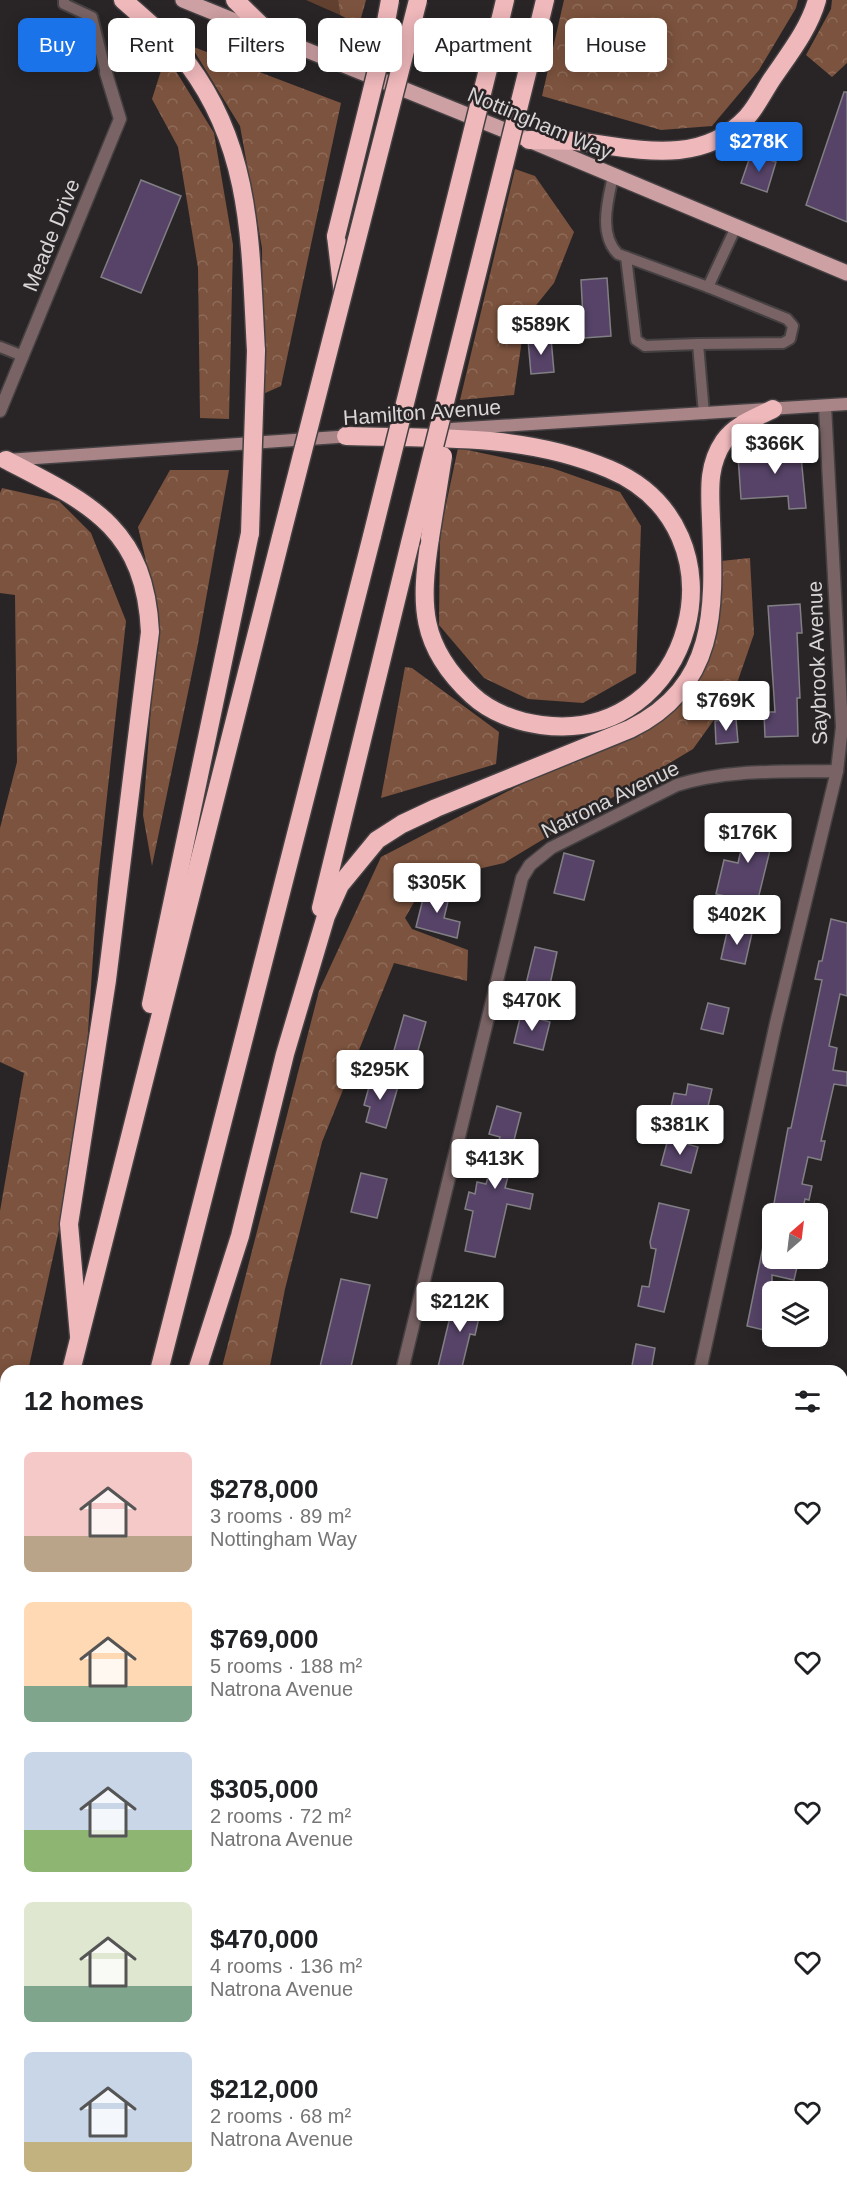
<!DOCTYPE html>
<meta charset="utf-8">
<style>
:root{--surface:#fff;--page:#f2f2f2;--text:#202124;--muted:#757577;--accent:#1a73e8}
body{margin:0;font-family:Helvetica,sans-serif;background:var(--page);color:var(--text);height:100vh;display:flex;flex-direction:column;font-size:22px;white-space:nowrap}
*{box-sizing:border-box;margin:0}
p{font-size:20px;color:var(--muted)}
.icon{flex:none;width:33px;height:33px;fill:none;stroke:currentColor;stroke-width:2;stroke-linecap:round;stroke-linejoin:round}
.map{position:relative;flex:1;overflow:hidden}
.drawer{position:absolute;left:0px;top:1365px;width:848px;height:836px;display:flex;flex-direction:column;background:var(--surface);border-radius:18px 18px 0 0;box-shadow:0 3px 15px #0003}
.drawer>*{flex:none}
.guide{position:absolute;left:18px;top:18px;width:812px;height:54px;display:flex;gap:12px}
.needle{width:39px;rotate:28deg}
.buttons{position:absolute;left:762px;top:1203px;display:grid;gap:12px}
.buttons a{display:grid;place-items:center;width:66px;height:66px;border-radius:9px;background:var(--surface);box-shadow:0 3px 15px #0003;font-size:30px}
.price{position:absolute;translate:-50% -51px;padding:0 14px;border-radius:6px;background:#fff;color:#222;font-size:20px;line-height:39px;filter:drop-shadow(0 2px 3px #0008)}
.price::after{content:'';position:absolute;left:50%;top:36px;width:18px;height:14px;margin-left:-9px;background:inherit;clip-path:polygon(0 0,100% 0,50% 100%)}
.price.on{background:var(--accent);color:#fff}
ul{padding:0;list-style:none}
li{display:flex;align-items:center;gap:18px;height:150px;padding:0 24px}
li span{display:grid;place-items:center;flex:none;width:168px;height:120px;border-radius:9px;color:#555}
li>.icon{margin-inline-start:auto}
span .icon{width:72px;height:72px;fill:#fffc;stroke-width:1}
li b{font-size:26px}
h2{display:flex;justify-content:space-between;align-items:center;height:72px;padding:0 24px;font-size:26px}
.chip{padding:0 21px;border-radius:9px;background:var(--surface);box-shadow:0 3px 15px #0003;font-size:21px;line-height:54px}
.chip.on{background:var(--accent);color:#fff}
.map>svg:first-child{display:block}
.green{fill:#624030}
.forest{fill:url(#forest-crowns)}
.lines{fill:none;stroke-linecap:round;stroke-linejoin:round}
.stream{stroke:#46475e;stroke-width:5}
.building{fill:#564367;stroke:#817f84;stroke-width:1.5}
.service-casing{stroke:#454143;stroke-width:14}
.minor-casing{stroke:#454143;stroke-width:15}
.secondary-casing{stroke:#454143;stroke-width:15}
.primary-casing{stroke:#454143;stroke-width:18}
.motorway-casing{stroke:#454143;stroke-width:21}
.service{stroke:#796364;stroke-width:10}
.minor{stroke:#796364;stroke-width:12}
.secondary{stroke:#a98588;stroke-width:12}
.primary{stroke:#cda0a3;stroke-width:15}
.motorway{stroke:#efb8bb;stroke-width:18}
.motorway-bridge-casing{stroke:#454143;stroke-width:21;stroke-linecap:butt}
.motorway-bridge{stroke:#efb8bb;stroke-width:18}
.labels{text-anchor:middle;dominant-baseline:central;stroke-width:5;stroke-linejoin:round;paint-order:stroke}
.street-label{font-size:21px;fill:#d8d5d6;stroke:#292527}
</style>
<div class="map">
<svg width="847" height="2200" viewBox="0 0 847 2200">
<defs>
<pattern id="forest-crowns" width="20" height="18" patternUnits="userSpaceOnUse" patternTransform="scale(1.5)"><rect width="20" height="18" fill="#7c533e"/><path d="M2 6a3 3 0 1 1 6 0M12 15a3 3 0 1 1 6 0" fill="none" stroke="#8e6b59"/></pattern>
</defs>
<rect width="100%" height="100%" fill="#292527"/>
<path class="green" d="M306 0H338L340 15Z"/>
<g class="forest">
<path d="M338 0H366L359 25 340 15Z"/>
<path d="M564 0H798L796 8 759 70 712 126 661 130 542 96Z"/>
<path d="M832 0H847V63L832 77 806 55 831 9Z"/>
<path d="M191 46 341 103 281 386 263 394 262 248 240 126Z"/>
<path d="M166 55 214 133 233 245 229 419 200 418 198 268 178 147 152 99Z"/>
<path d="M515 169 535 176 574 232 554 283 525 319 514 395 460 400Z"/>
<path d="M458 448 552 468 620 492 641 526 636 673 583 703 528 699 484 678 439 625 440 533Z"/>
<path d="M170 470H229L197 649 152 866 143 815 158 612 138 527Z"/>
<path d="M2 488 59 501 91 533 126 621 98 879 82 1125 28 1371H6V1457L0 1481V1211L24 1073 0 1062V828L17 762 15 595 0 593V493Z"/>
<path d="M750 558 754 634 734 692 693 749 504 863 426 881 405 918 412 929 468 950 467 981 394 963 322 1142 285 1289 269 1371H221L319 991 381 857 516 787 672 713 713 646 721 561Z"/>
<path d="M405 667 412 668 499 732 496 764 381 798Z"/>
<path d="M842 2057 847 2058V2200H792L788 2195 842 2194Z"/>
<path d="M302 2195H340L339 2200H313Z"/>
<path d="M470 2195V2194L567 2195 564 2200H468Z"/>
</g>
<g class="lines">
<g class="stream">
<path d="M842 1976 847 1977"/>
<path d="M842 2155H847"/>
</g>
</g>
<g class="building">
<path d="M844 92H847V222L806 205Z"/>
<path d="M751 154 776 162 767 192 741 183Z"/>
<path d="M141 180 181 196 141 293 101 277Z"/>
<path d="M607 278 611 336 584 338 581 280Z"/>
<path d="M551 338 554 372 531 374 528 340Z"/>
<path d="M799 436 806 508 789 509 788 496 741 499 738 456 784 454 783 437Z"/>
<path d="M800 604 802 633H797L800 698H797L798 736 765 737 764 712H775L768 606Z"/>
<path d="M736 719 738 742 716 744 715 721Z"/>
<path d="M768 818 766 828 775 830 757 903 716 894 724 860 738 863 748 819Z"/>
<path d="M564 853 594 861 584 900 554 893Z"/>
<path d="M426 887 450 893 444 918 460 922 457 938 416 927Z"/>
<path d="M831 919 847 923V996L840 994 829 1046 837 1048 833 1070 847 1072V1086L834 1084 821 1141H825L821 1160 808 1157 802 1184 812 1186 809 1200 805 1199 802 1214H772L788 1128H791L822 980 815 979 819 961H822Z"/>
<path d="M728 928 752 933 745 964 721 959Z"/>
<path d="M535 947 557 952 549 989 526 984Z"/>
<path d="M708 1003 729 1008 723 1034 701 1029Z"/>
<path d="M521 1014 550 1022 543 1050 514 1043Z"/>
<path d="M404 1015 426 1022 415 1061 393 1054Z"/>
<path d="M372 1076 399 1083 386 1128 366 1122 370 1107 364 1105Z"/>
<path d="M688 1084 712 1089 706 1115 671 1107 674 1093 686 1095Z"/>
<path d="M497 1106 521 1113 512 1148 515 1149 505 1188 533 1194 530 1209 507 1204 495 1257 465 1251 473 1211 465 1209 469 1192 475 1194 477 1182 486 1184 500 1137 489 1134Z"/>
<path d="M668 1139 698 1147 691 1173 661 1165Z"/>
<path d="M361 1173 387 1179 377 1218 351 1212Z"/>
<path d="M659 1203 689 1210 664 1312 638 1306 642 1286 649 1287 656 1249 651 1248 650 1242Z"/>
<path d="M767 1227H772V1258H799L794 1280 772 1275V1332L747 1326Z"/>
<path d="M341 1279 370 1285 350 1371H319Z"/>
<path d="M464 1291 478 1294 476 1303 482 1304 475 1335 470 1334 461 1371H437L450 1317 455 1318 459 1299 463 1300Z"/>
<path d="M636 1344 655 1348 651 1371H631Z"/>
</g>
<g class="lines">
<defs>
<g id="service">
<path d="M64 0V4L92 17 106 73"/>
<path d="M613 176C608 200 598 234 618 254L708 287 736 227"/>
<path d="M626 257 636 340 645 346 698 344"/>
<path d="M0 347 23 356"/>
<path d="M704 414 698 344 783 343 790 339 793 326 787 319 708 287"/>
<path d="M196 2200 199 2194"/>
</g>
<g id="minor">
<path d="M0 411 120 119 106 73"/>
<path d="M402 1371 522 878 530 865 551 848 677 785C728 769 784 772 837 771"/>
<path d="M700 1371 776 1023 837 771 842 727 825 406"/>
<path d="M842 1951 847 1952"/>
</g>
<g id="secondary">
<path d="M435 430 847 404"/>
<path d="M7 460 352 436"/>
<path d="M0 2077 6 2080"/>
<path d="M235 2194 246 2200"/>
</g>
<path id="primary" d="M183 0 529 140 847 273"/>
<g id="motorway">
<path d="M123 0C146 20 170 40 188 64 253 151 250 247 256 351"/>
<path d="M235 0 273 37"/>
<path d="M500 21 505 0"/>
<path d="M538 29 545 0"/>
<path d="M529 140C544 140 560 140 575 141 634 148 700 168 747 117 757 106 764 91 772 79 789 54 809 29 817 0"/>
<path d="M336 236 343 294"/>
<path d="M346 436C438 439 523 433 609 469 752 529 694 746 541 725 517 722 490 712 472 695 419 646 420 604 430 538"/>
<path d="M6 460C89 503 145 527 150 632L107 980 69 1224 79 1336"/>
<path d="M321 908 410 543"/>
<path d="M151 1004 250 533"/>
<path d="M71 1371 281 537"/>
<path d="M159 1371 372 536"/>
<path d="M197 1371 240 1236 285 1054 326 916 340 885 377 840 402 824 436 808 630 729C720 685 714 604 711 520 710 491 707 466 724 441 736 424 756 418 773 409"/>
<path d="M0 1670 6 1645"/>
<path d="M0 1992 6 1968"/>
</g>
</defs>
<use href="#service" class="service-casing"/>
<use href="#minor" class="minor-casing"/>
<use href="#secondary" class="secondary-casing"/>
<use href="#primary" class="primary-casing"/>
<use href="#motorway" class="motorway-casing"/>
<use href="#service" class="service"/>
<use href="#minor" class="minor"/>
<use href="#secondary" class="secondary"/>
<use href="#primary" class="primary"/>
<use href="#motorway" class="motorway"/>
<defs>
<g id="motorway-bridge">
<path d="M336 236 377 70 390 0"/>
<path d="M250 533 256 351"/>
<path d="M372 536 500 21"/>
<path d="M281 537 418 0"/>
<path d="M430 538 443 456"/>
<path d="M410 543 538 29"/>
</g>
</defs>
<use href="#motorway-bridge" class="motorway-bridge-casing"/>
<use href="#motorway-bridge" class="motorway-bridge"/>
</g>
<g class="labels">
<g class="street-label">
<text transform="translate(540 123) rotate(23)">Nottingham Way</text>
<text transform="translate(51 235) rotate(-68)">Meade Drive</text>
<text transform="translate(422 412) rotate(-4)">Hamilton Avenue</text>
<text transform="translate(817 663) rotate(-92)">Saybrook Avenue</text>
<text transform="translate(610 799) rotate(-26)">Natrona Avenue</text>
</g>
</g>
</svg>
<div class="buttons">
<a><svg class="needle" viewBox="-14 -14 28 28"><path d="M0-13l5 13h-10z" fill="#e53935"/><path d="M0 13l5-13h-10z" fill="#757577"/></svg></a>
<a><svg class="icon" aria-label="layers" viewBox="0 0 24 24"><path d="M12 4l9 5-9 5-9-5zM3 14l9 5 9-5"/></svg></a>
</div>
<b class="price on" style="left:759px;top:173px">$278K</b>
<b class="price" style="left:541px;top:356px">$589K</b>
<b class="price" style="left:775px;top:475px">$366K</b>
<b class="price" style="left:726px;top:732px">$769K</b>
<b class="price" style="left:748px;top:864px">$176K</b>
<b class="price" style="left:437px;top:914px">$305K</b>
<b class="price" style="left:737px;top:946px">$402K</b>
<b class="price" style="left:532px;top:1032px">$470K</b>
<b class="price" style="left:380px;top:1101px">$295K</b>
<b class="price" style="left:680px;top:1156px">$381K</b>
<b class="price" style="left:495px;top:1190px">$413K</b>
<b class="price" style="left:460px;top:1333px">$212K</b>
<div class="guide">
<a class="chip on">Buy</a>
<a class="chip">Rent</a>
<a class="chip">Filters</a>
<a class="chip">New</a>
<a class="chip">Apartment</a>
<a class="chip">House</a>
</div>
<section class="drawer">
<h2>12 homes<svg class="icon" aria-label="filters" viewBox="0 0 24 24"><path d="M4 7h16M4 17h16"/><circle cx="9" cy="7" r="2"/><circle cx="15" cy="17" r="2"/></svg></h2>
<ul>
<li><span style="background:linear-gradient(#f6c9c9 70%,#b9a48a 0)"><svg class="icon" aria-label="home" viewBox="0 0 24 24"><path d="M3 11l9-7 9 7M6 9v11h12V9"/></svg></span><div><b>$278,000</b><p>3 rooms · 89 m²</p><p>Nottingham Way</p></div><svg class="icon" aria-label="heart" viewBox="0 0 24 24"><path d="M12 20l-8-8c-3-5 5-10 8-4 3-6 11-1 8 4z"/></svg></li>
<li><span style="background:linear-gradient(#ffd9b3 70%,#7fa58c 0)"><svg class="icon" aria-label="home" viewBox="0 0 24 24"><path d="M3 11l9-7 9 7M6 9v11h12V9"/></svg></span><div><b>$769,000</b><p>5 rooms · 188 m²</p><p>Natrona Avenue</p></div><svg class="icon" aria-label="heart" viewBox="0 0 24 24"><path d="M12 20l-8-8c-3-5 5-10 8-4 3-6 11-1 8 4z"/></svg></li>
<li><span style="background:linear-gradient(#c9d6e8 65%,#8fb573 0)"><svg class="icon" aria-label="home" viewBox="0 0 24 24"><path d="M3 11l9-7 9 7M6 9v11h12V9"/></svg></span><div><b>$305,000</b><p>2 rooms · 72 m²</p><p>Natrona Avenue</p></div><svg class="icon" aria-label="heart" viewBox="0 0 24 24"><path d="M12 20l-8-8c-3-5 5-10 8-4 3-6 11-1 8 4z"/></svg></li>
<li><span style="background:linear-gradient(#dfe7d0 70%,#7fa58c 0)"><svg class="icon" aria-label="home" viewBox="0 0 24 24"><path d="M3 11l9-7 9 7M6 9v11h12V9"/></svg></span><div><b>$470,000</b><p>4 rooms · 136 m²</p><p>Natrona Avenue</p></div><svg class="icon" aria-label="heart" viewBox="0 0 24 24"><path d="M12 20l-8-8c-3-5 5-10 8-4 3-6 11-1 8 4z"/></svg></li>
<li><span style="background:linear-gradient(#c9d6e8 75%,#c2b280 0)"><svg class="icon" aria-label="home" viewBox="0 0 24 24"><path d="M3 11l9-7 9 7M6 9v11h12V9"/></svg></span><div><b>$212,000</b><p>2 rooms · 68 m²</p><p>Natrona Avenue</p></div><svg class="icon" aria-label="heart" viewBox="0 0 24 24"><path d="M12 20l-8-8c-3-5 5-10 8-4 3-6 11-1 8 4z"/></svg></li>
</ul>
</section>
</div>
